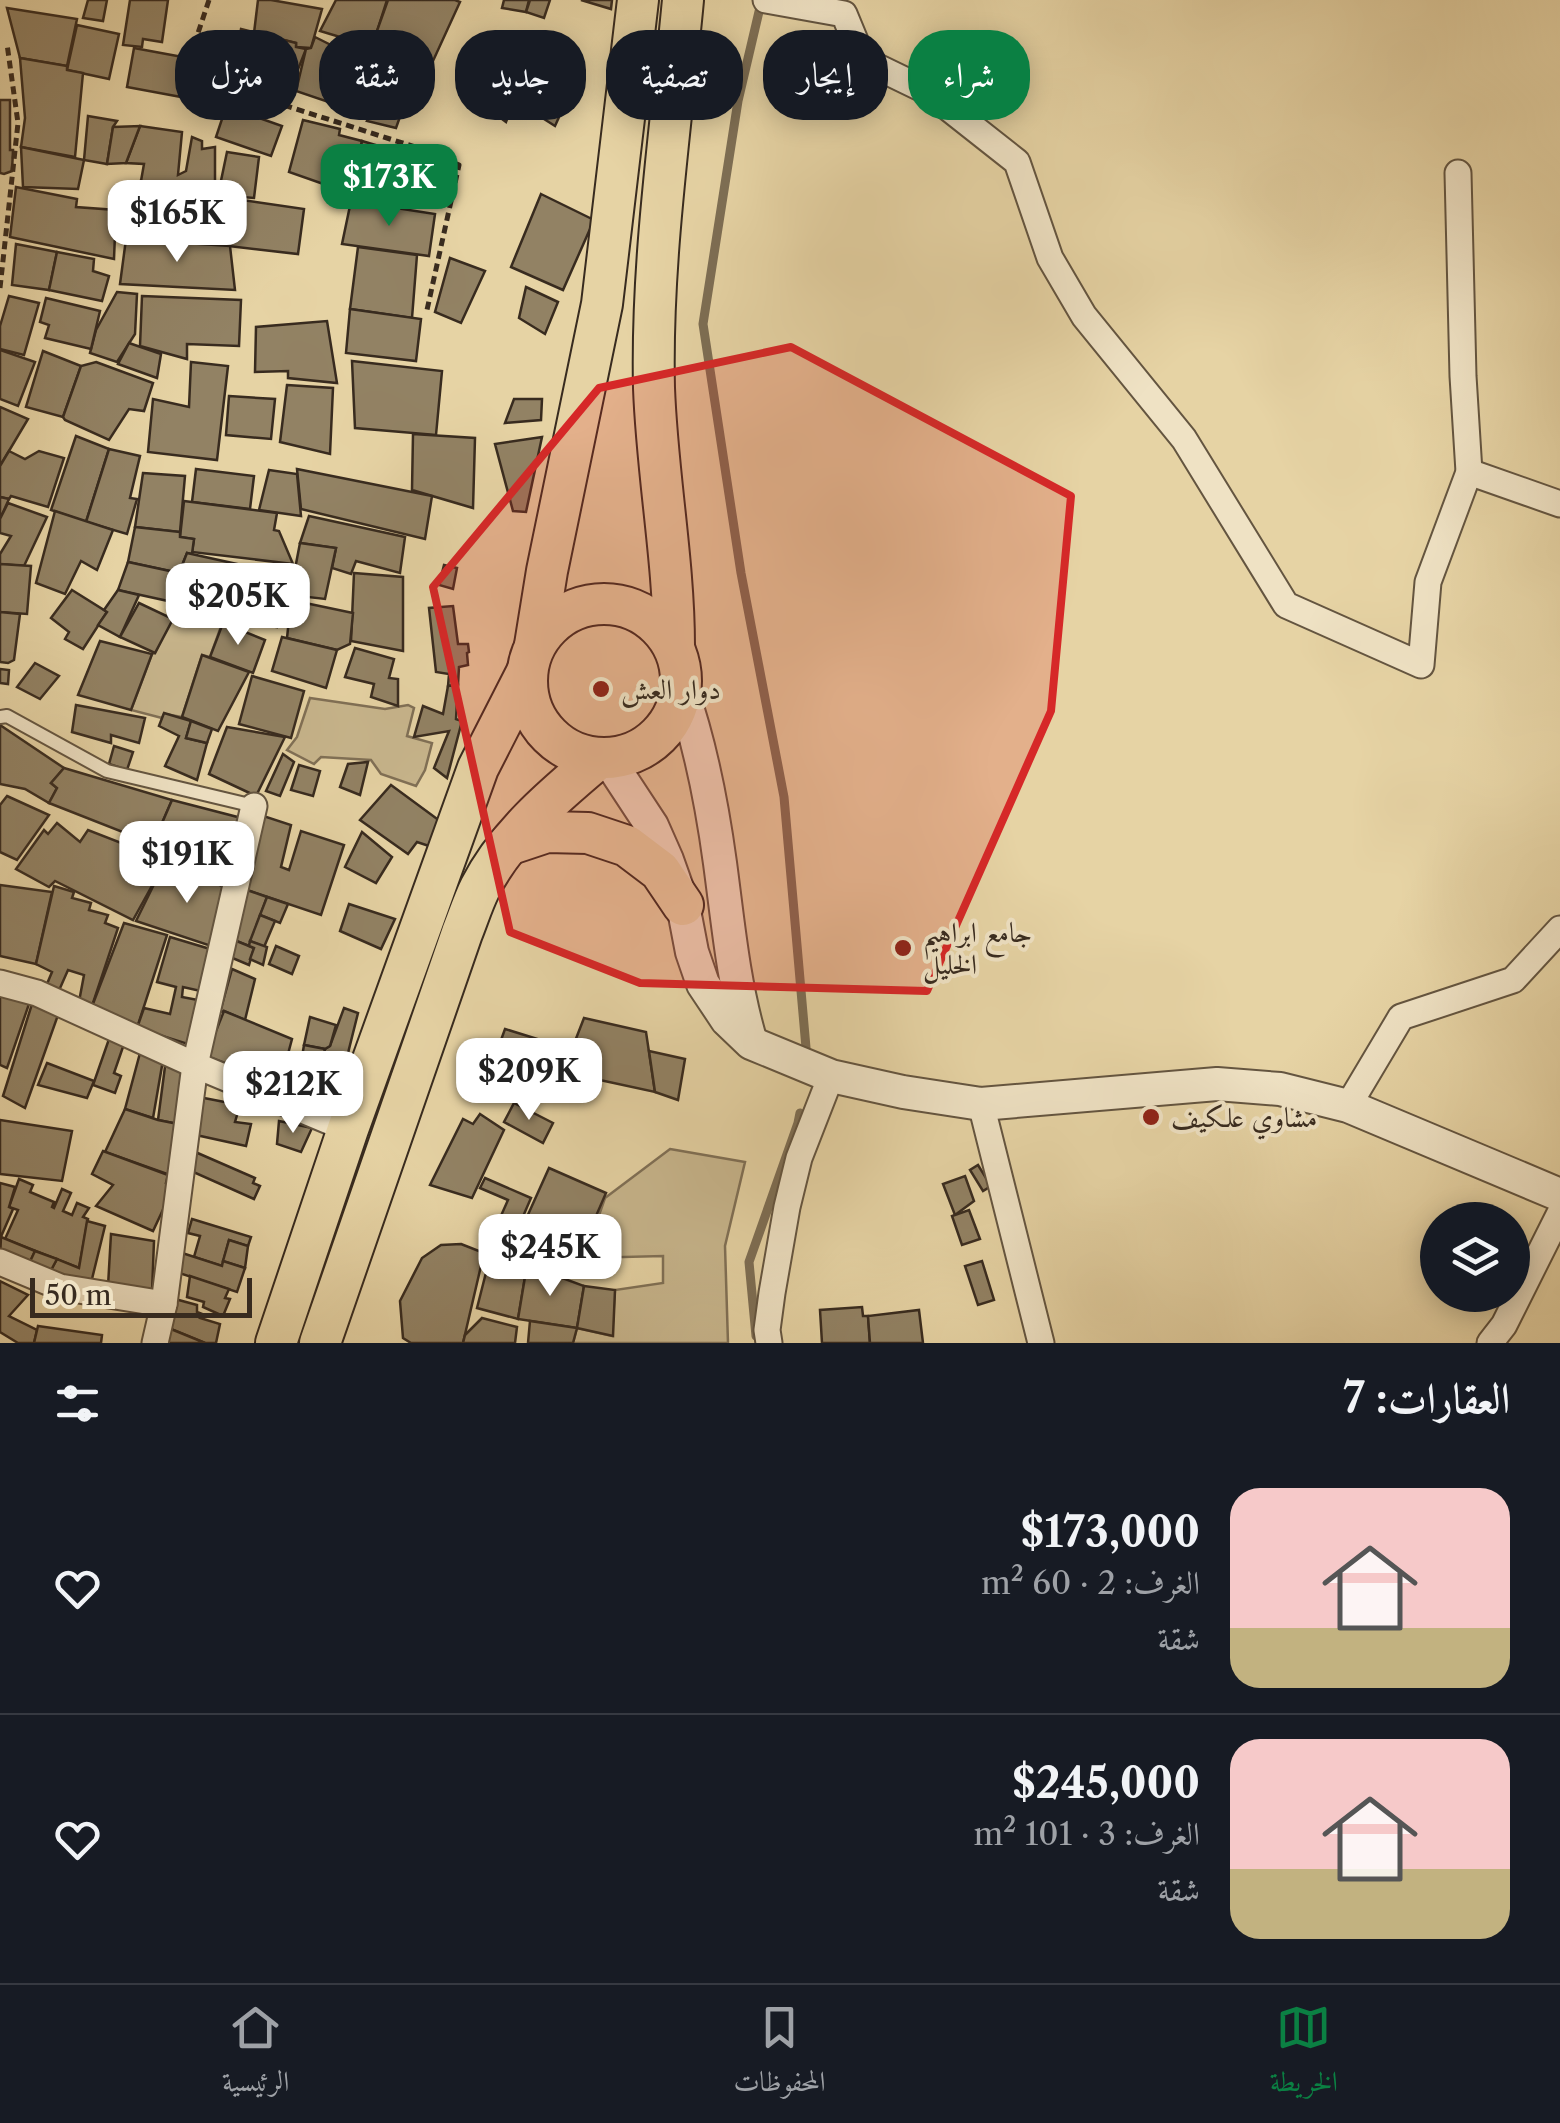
<!DOCTYPE html>
<html lang="ar">
<meta charset="utf-8">
<style>
:root{--surface:#171b24;--page:#242831;--text:#f1f3f6;--muted:#9ea1a6;--line:#363941;--accent:#0b8043}
body{margin:0;font-family:"Libre Caslon Text",Amiri,serif;background:var(--page);color:var(--text);direction:rtl;height:100vh;display:flex;flex-direction:column;font-size:38px;white-space:nowrap}
*{box-sizing:border-box;margin:0}
p{font-size:32px;color:var(--muted)}
.icon{flex:none;width:55px;height:55px;fill:none;stroke:currentColor;stroke-width:2;stroke-linecap:round;stroke-linejoin:round}
.map{position:relative;height:1343px;overflow:hidden;direction:ltr}
.details{display:flex;flex-direction:column;background:var(--surface);flex:1}
.details>*{flex:none}
.banner{position:absolute;left:30px;top:30px;width:1000px;height:90px;direction:rtl;display:flex;gap:20px}
.fabs{position:absolute;left:1420px;top:1202px;display:grid;gap:20px}
.fabs a{display:grid;place-items:center;width:110px;height:110px;border-radius:50%;background:var(--surface);box-shadow:0 5px 25px #0003;font-size:50px}
.scale{position:absolute;left:30px;bottom:25px;width:222px;box-sizing:border-box;padding-left:10px;border:5px solid #382b1f;border-top:0;font-size:28px;line-height:35px;white-space:nowrap;color:#382b1f;-webkit-text-stroke:8px #efe2c4;paint-order:stroke}
.price{position:absolute;translate:-50% -85px;padding:0 22px;border-radius:20px;background:#fff;color:#222;font-size:32px;line-height:65px;filter:drop-shadow(0 2px 5px #0008)}
.price::after{content:'';position:absolute;left:50%;top:60px;width:30px;height:22px;margin-left:-15px;background:inherit;clip-path:polygon(0 0,100% 0,50% 100%)}
.price.current{background:var(--accent);color:#fff}
ul{padding:0;list-style:none}
li{display:flex;align-items:center;gap:30px;height:250px;padding:0 50px}
li+li{border-top:2px solid var(--line)}
li span{display:grid;place-items:center;flex:none;width:280px;height:200px;border-radius:30px;color:#555}
li>.icon{margin-inline-start:auto}
span .icon{width:120px;height:120px;fill:#fffc;stroke-width:1}
li b{font-size:42px}
h2{display:flex;justify-content:space-between;align-items:center;height:120px;padding:0 50px;font-size:42px}
.chip{padding:0 35px;border-radius:40px;background:var(--surface);box-shadow:0 5px 25px #0003;font-size:35px;line-height:90px}
.chip.current{background:var(--accent);color:#fff}
.dock{display:flex;justify-content:space-around;align-items:center;height:140px;border-top:2px solid var(--line);background:var(--surface);font-size:28px;color:var(--muted)}
.dock a{display:grid;justify-items:center;gap:5px}
.dock .current{color:var(--accent)}
.map>svg:first-child{display:block}
.green{fill:#c8b68d;stroke:#807056;stroke-width:2.5}
.lines{fill:none;stroke-linecap:round;stroke-linejoin:round}
.stream{stroke:#7d6e54;stroke-width:9}
.building{fill:#928264;stroke:#382b1f;stroke-width:2.5}
.service-casing{stroke:#645540;stroke-width:16}
.minor-casing{stroke:#645540;stroke-width:29}
.tertiary-casing{stroke:#645540;stroke-width:36}
.primary-casing{stroke:#382b1f;stroke-width:44}
.path{stroke:#382b1f;stroke-width:5;stroke-dasharray:8 5;stroke-linecap:butt}
.service{stroke:#efe2c4;stroke-width:12}
.minor{stroke:#efe2c4;stroke-width:25}
.tertiary{stroke:#efe2c4;stroke-width:32}
.primary{stroke:#e6d3a4;stroke-width:40}
.marked{fill:#d62828;fill-opacity:0.2;stroke:#d62828;stroke-width:8;stroke-linejoin:round}
.poi-dot{fill:#8f2418;stroke:#efe2c4;stroke-width:4}
.labels{text-anchor:middle;dominant-baseline:central;stroke-width:8;stroke-linejoin:round;paint-order:stroke}
.poi-label{font-size:28px;fill:#382b1f;stroke:#efe2c4;text-anchor:start}
</style>
<div class="map">
<svg width="1560" height="1343" viewBox="0 0 1560 1343">
<rect width="100%" height="100%" fill="#e6d3a4"/>
<filter id="stains"><feTurbulence type="fractalNoise" baseFrequency=".002" numOctaves="4"/><feColorMatrix values="0 0 0 0 .2 0 0 0 0 .09 0 0 0 0 .02 0 0 0 .5 -.17"/></filter>
<radialGradient id="worn" r=".72"><stop offset=".6" stop-color="#630" stop-opacity="0"/><stop offset="1" stop-color="#630" stop-opacity=".3"/></radialGradient>
<g class="green">
<path d="M179 604 224 618 210 657 202 655 182 717 164 714 162 718 131 710 152 654 155 653Z"/>
<path d="M310 698 385 709 408 705 414 708 407 736 432 743 425 770 416 786 381 774 371 760 321 757 314 764 287 750 297 737Z"/>
<path d="M670 1149 745 1162 725 1246 728 1343H573L577 1328 612 1336 615 1290 663 1283V1256L584 1258 605 1198Z"/>
</g>
<g class="lines">
<g class="stream">
<path d="M761 3 738 101 703 324 741 573 784 797 807 1059"/>
<path d="M756 1336 749 1262 798 1123 800 1113"/>
</g>
</g>
<g class="building">
<path d="M88 0H107L103 21 83 18Z"/>
<path d="M130 0H168L162 42 143 39 142 47 123 45Z"/>
<path d="M258 0H271L322 9 311 48 296 47V43L254 33Z"/>
<path d="M336 0H387L374 41 354 34 350 40 320 31Z"/>
<path d="M388 0H455L460 2 422 85 408 94 400 90 406 77 390 66 393 60 368 56Z"/>
<path d="M504 0H529L526 12 502 8Z"/>
<path d="M530 0H550L544 18 526 12Z"/>
<path d="M581 0H612L611 9Z"/>
<path d="M7 8 77 19 67 66 20 58Z"/>
<path d="M77 25 119 34 109 79 67 70Z"/>
<path d="M241 29 296 43V47L306 49 288 95 255 86 256 82 232 77Z"/>
<path d="M315 37 335 47 347 45 370 50 349 109 296 91 306 49 311 48Z"/>
<path d="M496 42 579 73 555 126 514 100 506 122 475 99 485 83 472 75Z"/>
<path d="M134 48 215 63 208 102 127 87Z"/>
<path d="M368 56 393 60 390 66 406 77 400 90 408 94 396 128 367 121 370 116 349 109Z"/>
<path d="M20 58 67 66V70L83 73 75 157 21 147 25 118Z"/>
<path d="M229 98 270 112 262 119 282 126 271 156 216 137Z"/>
<path d="M0 100H10V150H13L12 171 4 174 0 173Z"/>
<path d="M88 116 117 121 113 127 107 164 84 160Z"/>
<path d="M303 120 340 129 339 135 362 141 352 194 289 172Z"/>
<path d="M140 126 182 132 178 175 186 171 192 137 202 141V149L215 147V188L141 181 144 164 126 163Z"/>
<path d="M140 126 126 163 107 164 113 127Z"/>
<path d="M362 141 409 155 401 204 352 194Z"/>
<path d="M21 147 84 160 78 189 23 187Z"/>
<path d="M227 152 259 157 254 198 218 195Z"/>
<path d="M141 181 169 184V241L144 240Z"/>
<path d="M16 187 77 199 76 207 116 210 114 259 10 237Z"/>
<path d="M541 194 594 220 563 290 511 267Z"/>
<path d="M214 196 304 209 298 254 211 244Z"/>
<path d="M214 196 212 233 178 235 175 198Z"/>
<path d="M351 201 435 214 429 256 342 244Z"/>
<path d="M126 239 230 246 235 290 120 284Z"/>
<path d="M16 244 57 252 49 290 12 285Z"/>
<path d="M358 247 417 255 412 318 350 309Z"/>
<path d="M57 252 94 259 93 271 109 276 102 301 49 290Z"/>
<path d="M450 258 485 271 461 323 435 312Z"/>
<path d="M526 287 558 302 545 334 519 318Z"/>
<path d="M117 292 137 294 135 334 117 362 90 353 96 330Z"/>
<path d="M9 296 39 303 24 355 0 349V326Z"/>
<path d="M142 296 241 300 239 346 187 344V359L140 346Z"/>
<path d="M46 298 100 311 91 349 45 338 49 325 40 322Z"/>
<path d="M350 309 421 319 416 361 346 353Z"/>
<path d="M327 321 337 383 288 378V371L255 372 256 327Z"/>
<path d="M129 343 161 354 157 378 118 364Z"/>
<path d="M0 350 35 362 18 406 0 399Z"/>
<path d="M43 351 81 366 63 417 26 407Z"/>
<path d="M352 361 442 371 436 435 355 428Z"/>
<path d="M96 362 153 383 144 411 129 409 109 440 65 420 63 417 81 366Z"/>
<path d="M191 362 228 366 217 460 148 452 153 399 189 407Z"/>
<path d="M287 385 333 388 330 454 280 442Z"/>
<path d="M229 396 275 399 271 439 226 435Z"/>
<path d="M514 399H542L541 420 505 423Z"/>
<path d="M0 407 28 419 0 466Z"/>
<path d="M413 434 475 438 473 508 412 490Z"/>
<path d="M76 436 109 449 86 522 51 510Z"/>
<path d="M542 437 526 512 513 511 495 444Z"/>
<path d="M109 449 140 456 130 498 137 499 127 534 86 522Z"/>
<path d="M9 451 25 459 39 451 64 458 48 507 11 496 9 499 0 497V466Z"/>
<path d="M196 469 254 476 250 509 192 502Z"/>
<path d="M297 469 432 496 425 539 301 509Z"/>
<path d="M269 470 297 474 301 516 259 510Z"/>
<path d="M143 473 185 476 180 532 135 527Z"/>
<path d="M0 497 9 499 0 519Z"/>
<path d="M184 501 277 513 274 530 279 531 293 564 192 552 194 539 180 537Z"/>
<path d="M8 503 47 517 24 566 0 564V554L11 536 0 533V519Z"/>
<path d="M55 511 113 530 97 570 81 561 65 594 36 583Z"/>
<path d="M309 516 405 537 400 573 356 561 351 574 332 568 336 548 300 543Z"/>
<path d="M135 527 180 532V537L194 539 192 554 187 553 179 573 128 562Z"/>
<path d="M300 543 336 548 325 599 290 595Z"/>
<path d="M187 553 246 566 234 621 168 601Z"/>
<path d="M128 562 179 573 168 601 118 590Z"/>
<path d="M0 564 31 566 27 614 0 612Z"/>
<path d="M444 565 457 568 453 589 439 585Z"/>
<path d="M246 566 287 576 277 627 234 621Z"/>
<path d="M354 573 403 577V651L351 641Z"/>
<path d="M72 590 107 612 83 649 65 639 69 632 51 618Z"/>
<path d="M118 590 139 595 120 637 98 625 107 612 104 610Z"/>
<path d="M291 600 353 613 350 644 337 650 287 638Z"/>
<path d="M139 603 173 619 155 653 120 637Z"/>
<path d="M453 606 458 644H468L469 652 467 653 468 665 459 667 458 685 448 686 449 674 436 672 429 608Z"/>
<path d="M0 612 20 614 14 660 8 663 0 662Z"/>
<path d="M223 623 265 640 253 673 210 657Z"/>
<path d="M282 637 337 650 326 688 272 671Z"/>
<path d="M100 641 152 654 131 710 78 695Z"/>
<path d="M355 648 394 659 389 678 398 679V706L371 697 374 684 345 677Z"/>
<path d="M202 655 249 672 218 731 182 717Z"/>
<path d="M35 663 59 676 40 699 17 687Z"/>
<path d="M0 669 9 670 8 684 0 683Z"/>
<path d="M252 676 304 691 291 738 239 724Z"/>
<path d="M458 685 456 719 462 721 447 778 434 768 449 731 414 737 423 706 443 714 448 686Z"/>
<path d="M76 705 145 718 139 743 111 735V743L72 732Z"/>
<path d="M164 713 191 721 186 738 207 743 197 780 165 766 179 736 159 726Z"/>
<path d="M191 721 212 729 207 743 186 738Z"/>
<path d="M0 725 64 768 51 783 57 788 49 803 25 789 0 784Z"/>
<path d="M227 727 285 737 256 796 209 774Z"/>
<path d="M114 746 133 752 127 770 109 764Z"/>
<path d="M283 754 294 762 280 796 266 791Z"/>
<path d="M368 762 360 795 340 787 348 764Z"/>
<path d="M299 765 320 771 313 796 291 790Z"/>
<path d="M64 768 172 800 153 844 49 803 57 788 51 783Z"/>
<path d="M391 785 444 824 429 846 417 842 408 854 360 820Z"/>
<path d="M7 796 49 815 17 860 0 852V805Z"/>
<path d="M172 800 249 820 235 884 153 844Z"/>
<path d="M254 813 291 825 281 867 289 870 301 831 344 845 321 915 238 887Z"/>
<path d="M57 823 80 842 88 830 124 844 123 851 164 864 133 920 55 881 49 887 16 869 44 830 48 834Z"/>
<path d="M362 832 392 857 376 883 345 867Z"/>
<path d="M164 864 233 890 217 948 136 921Z"/>
<path d="M0 885 52 892 36 964 0 956Z"/>
<path d="M54 886 74 892 72 898 91 903 89 910 108 915 105 923 118 928 91 1009 78 1007 84 975 68 970 57 995 44 991 52 972 36 964Z"/>
<path d="M244 889 267 897 249 946 229 938Z"/>
<path d="M267 897 288 904 280 923 260 915Z"/>
<path d="M349 904 395 919 381 949 340 931Z"/>
<path d="M260 915 275 921 264 947 250 941Z"/>
<path d="M124 923 167 935 137 1028 91 1009Z"/>
<path d="M170 937 210 949 205 992 183 987 182 997 203 1001 194 1046 137 1028 144 1008 170 1014 176 987 157 982Z"/>
<path d="M229 938 254 948 249 965 223 954Z"/>
<path d="M250 941 267 947 263 965 250 959 254 948 249 946Z"/>
<path d="M276 946 299 956 292 974 269 964Z"/>
<path d="M232 969 255 979 245 1020 224 1011 220 1012Z"/>
<path d="M0 993 29 1004 7 1068 0 1065Z"/>
<path d="M32 1004 58 1015 25 1108 3 1096Z"/>
<path d="M344 1008 358 1013 347 1057 338 1061 315 1101 307 1096 325 1049 330 1046Z"/>
<path d="M224 1011 292 1039 280 1084 206 1056Z"/>
<path d="M310 1017 336 1025 330 1046 325 1049 304 1045Z"/>
<path d="M584 1018 646 1032 655 1092 563 1072Z"/>
<path d="M505 1029 560 1046 540 1097 489 1073Z"/>
<path d="M109 1039 124 1044 114 1073 121 1076 115 1093 93 1085Z"/>
<path d="M304 1045 325 1049 316 1078 304 1102 282 1095 300 1069Z"/>
<path d="M649 1051 685 1059 678 1100 655 1092Z"/>
<path d="M140 1053 163 1060 153 1118 125 1109Z"/>
<path d="M166 1059 189 1067 178 1124 158 1120Z"/>
<path d="M47 1063 94 1081 87 1098 38 1085Z"/>
<path d="M204 1098 240 1105 235 1122 251 1124 246 1146 196 1135Z"/>
<path d="M514 1103 553 1123 543 1143 504 1122Z"/>
<path d="M125 1109 158 1120 178 1124 170 1175 105 1152Z"/>
<path d="M480 1114 504 1130 472 1198 430 1185 463 1119 473 1124Z"/>
<path d="M0 1120 72 1131 62 1181 0 1174Z"/>
<path d="M279 1121 312 1128 301 1152 277 1144Z"/>
<path d="M103 1151 168 1175 166 1183 174 1186 153 1231 96 1206 113 1185 92 1174Z"/>
<path d="M193 1151 255 1178 253 1183 260 1186 254 1199 191 1171Z"/>
<path d="M978 1165 991 1186 983 1191 970 1170Z"/>
<path d="M549 1168 606 1193 580 1253 522 1228Z"/>
<path d="M965 1176 974 1201 955 1215 943 1184Z"/>
<path d="M485 1178 531 1198 511 1244 492 1236 508 1200 480 1188Z"/>
<path d="M19 1179 33 1185 30 1192 54 1202 52 1207 54 1208 62 1189 71 1193 63 1211 72 1215 77 1203 89 1208 83 1217 88 1219 79 1268 5 1239 18 1210 9 1207Z"/>
<path d="M0 1183 15 1187 9 1207 13 1209 0 1239Z"/>
<path d="M969 1210 980 1239 962 1245 952 1216Z"/>
<path d="M192 1219 251 1237 248 1246 229 1240 222 1266 194 1257 200 1236 188 1233Z"/>
<path d="M87 1221 105 1226 91 1283 50 1271 57 1259 79 1268Z"/>
<path d="M111 1234 154 1241 152 1292 108 1286Z"/>
<path d="M1 1237 35 1251 27 1269 0 1258Z"/>
<path d="M229 1240 248 1246 245 1268 223 1261Z"/>
<path d="M461 1244 484 1253 463 1343H411L403 1338 400 1301 422 1258 441 1245Z"/>
<path d="M492 1249 527 1265 518 1319 477 1308Z"/>
<path d="M35 1251 57 1259 47 1278 25 1272Z"/>
<path d="M176 1251 222 1266 223 1261 245 1268 237 1292 170 1270Z"/>
<path d="M982 1261 994 1300 978 1305 965 1266Z"/>
<path d="M527 1265 584 1286 577 1328 518 1319Z"/>
<path d="M190 1276 229 1289 225 1298 230 1299 223 1316 203 1307 204 1302 187 1297Z"/>
<path d="M0 1281 28 1295 9 1316 37 1330 34 1343H18L0 1332Z"/>
<path d="M584 1286 615 1290 613 1336 577 1328Z"/>
<path d="M175 1299 197 1305V1312L202 1314 200 1318 220 1324 216 1343H205L166 1327Z"/>
<path d="M862 1307 863 1316H868L870 1343H822L820 1310Z"/>
<path d="M919 1310 923 1343H870L868 1316Z"/>
<path d="M482 1318 517 1327 515 1343H463L465 1335Z"/>
<path d="M530 1321 577 1328 573 1343H528Z"/>
<path d="M38 1326 102 1335 101 1343H34Z"/>
<path d="M166 1327 205 1343H164Z"/>
</g>
<g class="lines">
<defs>
<path id="service" d="M0 717 7 716 107 771 254 806"/>
<g id="minor">
<path d="M766 0 844 14 863 60 927 91 1017 162 1050 258 1084 316 1184 439 1286 605 1421 665 1428 582 1469 472 1463 376 1458 173"/>
<path d="M1469 472 1560 504"/>
<path d="M0 983 37 993 195 1065 348 1129"/>
<path d="M981 1104 1041 1343"/>
<path d="M1348 1106 1401 1017 1513 980 1560 929"/>
<path d="M0 1262 60 1287 164 1304"/>
<path d="M155 1343 164 1304 195 1065 254 806"/>
<path d="M769 1343 767 1330 772 1293 787 1207 799 1158 831 1076"/>
<path d="M1490 1343 1504 1325 1560 1213"/>
</g>
<g id="tertiary">
<path d="M681 689C701 746 712 804 720 863 728 922 733 981 750 1039"/>
<path d="M608 759 652 826 667 860 683 905 692 952 703 984 727 1020 751 1043 831 1076 903 1092 981 1104 1217 1084 1280 1089 1348 1106 1560 1195"/>
</g>
<g id="primary">
<circle cx="604" cy="681" r="77"/>
<path d="M535 645 547 571 602 304 638 0"/>
<path d="M674 646C674 560 657 474 654 388 651 260 671 128 683 0"/>
<path d="M508 845 547 832 588 833 627 846 660 871 683 905"/>
<path d="M276 1343 348 1129 478 768 527 672"/>
<path d="M320 1343 462 933C468 918 473 902 480 888 507 835 554 796 599 758"/>
</g>
</defs>
<use href="#service" class="service-casing"/>
<use href="#minor" class="minor-casing"/>
<use href="#tertiary" class="tertiary-casing"/>
<use href="#primary" class="primary-casing"/>
<g class="path">
<path d="M209 0 198 33 222 40 224 86 434 153 459 165 427 310"/>
<path d="M0 288 18 123 7 44"/>
</g>
<use href="#service" class="service"/>
<use href="#minor" class="minor"/>
<use href="#tertiary" class="tertiary"/>
<use href="#primary" class="primary"/>
</g>
<path class="marked" d="M791 347 1071 496 1051 711 927 991 640 983 510 932 433 587 599 388Z"/>
<g class="poi-dot">
<circle cx="601" cy="689" r="10"/>
<circle cx="903" cy="948" r="10"/>
<circle cx="1151" cy="1117" r="10"/>
</g>
<g class="labels">
<g class="poi-label">
<text x="621" y="689">دوار العش</text>
<text x="923" y="932">جامع ابراهيم<tspan x="923" dy="32">الخليل</tspan></text>
<text x="1171" y="1117">مشاوي علكيف</text>
</g>
</g>
<rect width="100%" height="100%" filter="url(#stains)"/>
<rect width="100%" height="100%" fill="url(#worn)"/>
</svg>
<div class="fabs">
<a><svg class="icon" aria-label="layers" viewBox="0 0 24 24"><path d="M12 4l9 5-9 5-9-5zM3 14l9 5 9-5"/></svg></a>
</div>
<div class="scale">50 m</div>
<b class="price current" style="left:389px;top:229px">$173K</b>
<b class="price" style="left:177px;top:265px">$165K</b>
<b class="price" style="left:238px;top:648px">$205K</b>
<b class="price" style="left:187px;top:906px">$191K</b>
<b class="price" style="left:529px;top:1123px">$209K</b>
<b class="price" style="left:293px;top:1136px">$212K</b>
<b class="price" style="left:550px;top:1299px">$245K</b>
<div class="banner">
<a class="chip current">شراء</a>
<a class="chip">إيجار</a>
<a class="chip">تصفية</a>
<a class="chip">جديد</a>
<a class="chip">شقة</a>
<a class="chip">منزل</a>
</div>
</div>
<section class="details">
<h2>العقارات: 7<svg class="icon" aria-label="filters" viewBox="0 0 24 24"><path d="M4 7h16M4 17h16"/><circle cx="9" cy="7" r="2"/><circle cx="15" cy="17" r="2"/></svg></h2>
<ul>
<li><span style="background:linear-gradient(#f6c9c9 70%,#c2b280 0)"><svg class="icon" aria-label="home" viewBox="0 0 24 24"><path d="M3 11l9-7 9 7M6 9v11h12V9"/></svg></span><div><b>$173,000</b><p>الغرف: 2 · 60 m²</p><p>شقة</p></div><svg class="icon" aria-label="heart" viewBox="0 0 24 24"><path d="M12 20l-8-8c-3-5 5-10 8-4 3-6 11-1 8 4z"/></svg></li>
<li><span style="background:linear-gradient(#f6c9c9 65%,#c2b280 0)"><svg class="icon" aria-label="home" viewBox="0 0 24 24"><path d="M3 11l9-7 9 7M6 9v11h12V9"/></svg></span><div><b>$245,000</b><p>الغرف: 3 · 101 m²</p><p>شقة</p></div><svg class="icon" aria-label="heart" viewBox="0 0 24 24"><path d="M12 20l-8-8c-3-5 5-10 8-4 3-6 11-1 8 4z"/></svg></li>
</ul>
</section>
<nav class="dock">
<a class="current"><svg class="icon" aria-label="map" viewBox="0 0 24 24"><path d="M3 6l6-2 6 2 6-2v14l-6 2-6-2-6 2zM9 4v14M15 6v14"/></svg>الخريطة</a>
<a><svg class="icon" aria-label="saved" viewBox="0 0 24 24"><path d="M7 4h10v16l-5-4-5 4z"/></svg>المحفوظات</a>
<a><svg class="icon" aria-label="home" viewBox="0 0 24 24"><path d="M3 11l9-7 9 7M6 9v11h12V9"/></svg>الرئيسية</a>
</nav>
